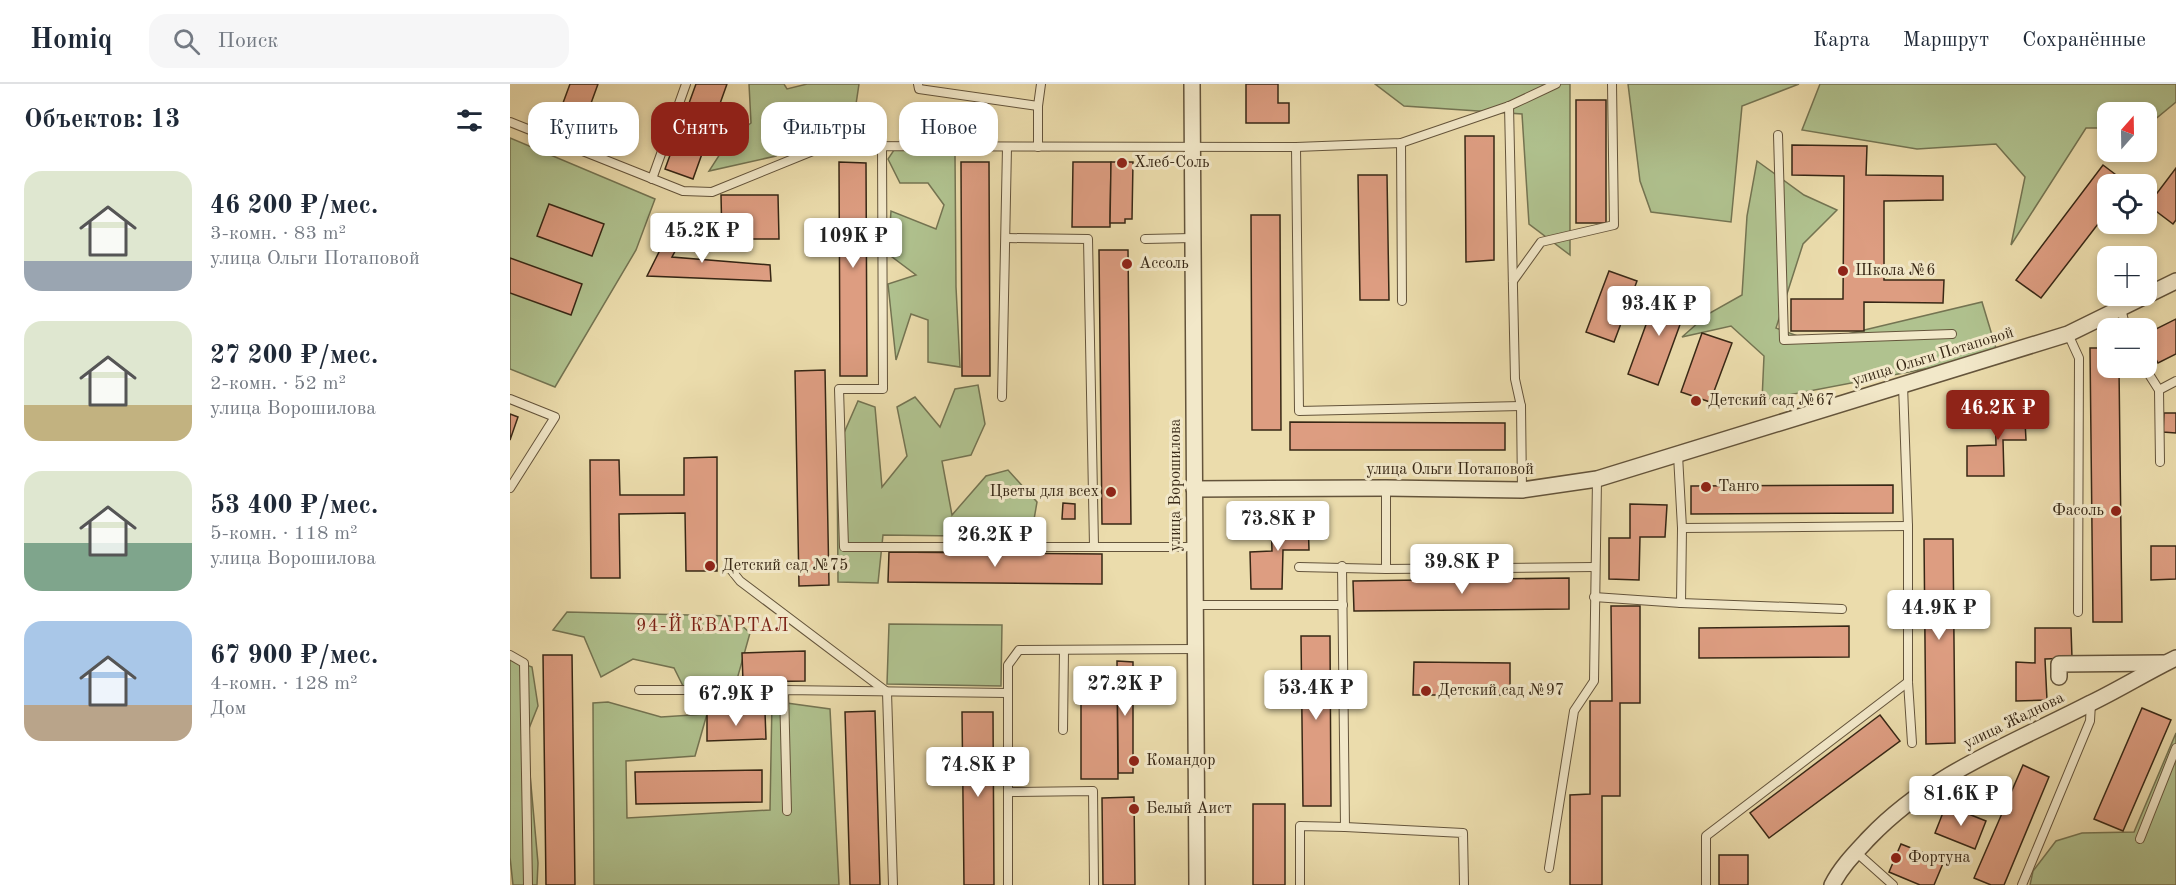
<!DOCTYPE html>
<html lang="ru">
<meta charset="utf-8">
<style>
:root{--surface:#fff;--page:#f6f6f7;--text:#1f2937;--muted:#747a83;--line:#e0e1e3;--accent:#8f2418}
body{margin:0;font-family:"Old Standard TT",serif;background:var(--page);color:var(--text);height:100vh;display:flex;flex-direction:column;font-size:22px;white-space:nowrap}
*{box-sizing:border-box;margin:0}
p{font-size:20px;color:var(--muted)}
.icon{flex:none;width:33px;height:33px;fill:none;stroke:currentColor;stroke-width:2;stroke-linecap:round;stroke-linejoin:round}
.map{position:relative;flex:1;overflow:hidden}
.panel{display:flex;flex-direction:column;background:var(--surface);width:510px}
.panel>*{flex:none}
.guide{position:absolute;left:18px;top:18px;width:570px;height:54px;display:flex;gap:12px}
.needle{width:39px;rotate:20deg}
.fabs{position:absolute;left:1587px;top:18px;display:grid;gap:12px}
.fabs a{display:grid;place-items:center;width:60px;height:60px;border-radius:12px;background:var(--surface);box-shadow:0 3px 9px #0003;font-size:30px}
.price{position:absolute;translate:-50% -51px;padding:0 14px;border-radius:6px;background:#fff;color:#222;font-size:20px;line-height:39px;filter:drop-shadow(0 2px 3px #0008)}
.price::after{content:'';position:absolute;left:50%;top:36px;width:18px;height:14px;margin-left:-9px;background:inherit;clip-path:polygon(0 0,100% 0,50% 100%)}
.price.selected{background:var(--accent);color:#fff}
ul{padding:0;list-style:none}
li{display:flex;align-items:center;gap:18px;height:150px;padding:0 24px}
li span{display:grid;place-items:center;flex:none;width:168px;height:120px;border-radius:18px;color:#555}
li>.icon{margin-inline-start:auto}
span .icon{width:72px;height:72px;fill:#fffc;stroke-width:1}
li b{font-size:26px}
h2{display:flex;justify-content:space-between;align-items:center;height:72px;padding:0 24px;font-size:26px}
.pill{padding:0 21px;border-radius:18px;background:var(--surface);box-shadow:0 3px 9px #0003;font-size:21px;line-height:54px}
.pill.selected{background:var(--accent);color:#fff}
header{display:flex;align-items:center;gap:36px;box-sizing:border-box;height:84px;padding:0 30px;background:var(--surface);border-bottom:2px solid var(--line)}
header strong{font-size:28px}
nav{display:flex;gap:33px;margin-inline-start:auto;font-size:21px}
.search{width:420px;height:54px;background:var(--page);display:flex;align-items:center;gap:15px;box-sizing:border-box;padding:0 21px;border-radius:18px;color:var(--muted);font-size:22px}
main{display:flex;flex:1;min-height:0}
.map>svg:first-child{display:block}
.green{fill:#b0c28f;stroke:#747452;stroke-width:1.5}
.building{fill:#dd9d81;stroke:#372715;stroke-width:1.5}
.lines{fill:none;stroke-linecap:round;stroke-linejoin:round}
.lane-casing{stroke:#64543b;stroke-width:10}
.street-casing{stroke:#64543b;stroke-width:18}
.lane{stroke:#f2e8c9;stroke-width:8}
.street{stroke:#f2e8c9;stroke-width:15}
.poi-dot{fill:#8f2418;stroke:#f2e8c9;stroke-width:2}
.labels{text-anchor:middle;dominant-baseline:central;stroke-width:6;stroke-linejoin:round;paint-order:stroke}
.poi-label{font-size:16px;fill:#372715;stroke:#f2e8c9;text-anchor:start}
.street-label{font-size:16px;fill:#372715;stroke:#f2e8c9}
.neighbourhood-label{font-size:18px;letter-spacing:1.5px;fill:#7a1f14;stroke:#f2e8c9}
</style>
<header>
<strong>Homiq</strong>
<div class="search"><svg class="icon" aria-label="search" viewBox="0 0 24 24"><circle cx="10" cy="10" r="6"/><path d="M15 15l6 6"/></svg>Поиск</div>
<nav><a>Карта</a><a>Маршрут</a><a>Сохранённые</a></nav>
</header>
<main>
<section class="panel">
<h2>Объектов: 13<svg class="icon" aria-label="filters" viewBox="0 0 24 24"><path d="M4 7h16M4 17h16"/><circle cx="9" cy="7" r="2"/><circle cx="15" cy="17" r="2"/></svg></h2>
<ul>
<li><span style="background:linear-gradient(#dfe7d0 75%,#9aa5b1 0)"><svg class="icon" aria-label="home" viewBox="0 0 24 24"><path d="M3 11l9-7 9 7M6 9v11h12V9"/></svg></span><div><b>46 200 ₽/мес.</b><p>3-комн. · 83 m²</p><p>улица Ольги Потаповой</p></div></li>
<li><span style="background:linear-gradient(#dfe7d0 70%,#c2b280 0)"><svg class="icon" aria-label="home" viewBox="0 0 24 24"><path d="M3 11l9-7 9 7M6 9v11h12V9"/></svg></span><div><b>27 200 ₽/мес.</b><p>2-комн. · 52 m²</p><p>улица Ворошилова</p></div></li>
<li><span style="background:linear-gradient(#dfe7d0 60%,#7fa58c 0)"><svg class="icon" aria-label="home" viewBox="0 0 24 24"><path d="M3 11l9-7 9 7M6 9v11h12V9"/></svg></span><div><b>53 400 ₽/мес.</b><p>5-комн. · 118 m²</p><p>улица Ворошилова</p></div></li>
<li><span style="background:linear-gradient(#a9c7e8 70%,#b9a48a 0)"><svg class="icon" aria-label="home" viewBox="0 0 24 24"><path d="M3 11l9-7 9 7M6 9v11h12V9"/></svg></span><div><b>67 900 ₽/мес.</b><p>4-комн. · 128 m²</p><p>Дом</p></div></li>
</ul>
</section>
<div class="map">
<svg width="1666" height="801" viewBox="0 0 1666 801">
<rect width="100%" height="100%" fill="#ebdcac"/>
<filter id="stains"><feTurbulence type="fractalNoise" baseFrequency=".00333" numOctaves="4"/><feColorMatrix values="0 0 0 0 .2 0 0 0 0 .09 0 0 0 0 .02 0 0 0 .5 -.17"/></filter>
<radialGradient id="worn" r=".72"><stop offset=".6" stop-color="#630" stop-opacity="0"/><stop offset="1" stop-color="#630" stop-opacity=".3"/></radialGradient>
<g class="green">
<path d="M239 0H274L277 5 297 0H349L341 54 296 40 266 72 199 87 219 56 241 39Z"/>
<path d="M865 0H1060V171L1019 140 1012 30 894 22Z"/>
<path d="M1118 0H1289L1232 22 1221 138 1141 128 1130 97Z"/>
<path d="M1310 0H1666V18L1637 42 1636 28H1598L1597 44H1576L1501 161 1515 93 1486 60 1407 65 1292 46Z"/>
<path d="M442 31 445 70 446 203 450 283 418 278V236L401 230 386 276 378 200 406 191 378 170 381 127 426 145 434 121 418 99H390L378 75 406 33Z"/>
<path d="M0 54 145 115 126 166 45 303 0 285Z"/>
<path d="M1247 77 1294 111 1327 126 1293 160 1266 244 1304 258 1472 218 1488 271 1252 316 1254 272 1221 242 1172 253 1198 230 1232 211 1237 132Z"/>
<path d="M468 301 475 340 461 371 432 377 442 431 476 392 498 386 527 418 521 453 373 451 368 499 328 498 327 365 348 317 365 323 372 403 397 372 387 323 405 313 430 343 445 305Z"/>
<path d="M57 528 221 532 240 549 224 606H175L164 584 123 575 91 593 74 553 43 546Z"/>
<path d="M379 540 492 541 491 602 377 600Z"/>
<path d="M0 574 3 576 22 583 28 622 18 647V668L28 779 27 801H3L0 773Z"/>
<path d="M262 617 320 625 329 801H84L83 619 98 618 151 633 197 630 185 672 116 677 117 734 260 726Z"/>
<path d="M1666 649V801H1520L1523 787 1546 757 1572 749 1624 748Z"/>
</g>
<g class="building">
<path d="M60 0H88L68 55 43 46Z"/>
<path d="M186 0H217L183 95 155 85Z"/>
<path d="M736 0H768V19H779V39H736Z"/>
<rect x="1066" y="16" width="30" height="123"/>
<path d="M955 52H984V176L956 178Z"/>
<path d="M1282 61 1357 62 1356 91 1433 92V116L1374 117V196H1434L1433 219 1354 218V247H1281V215H1333L1334 92 1282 91Z"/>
<path d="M329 78 356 79 357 292H330Z"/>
<path d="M451 78H479L480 292H452Z"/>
<path d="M563 78H601L600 143H562Z"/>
<path d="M601 78H623L622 135H615V139H600Z"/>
<path d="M1593 81 1618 100H1598V127L1531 214 1506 196Z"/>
<path d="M1666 84V136L1663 140 1638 121Z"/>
<path d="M848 91H877L879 216H850Z"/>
<path d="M211 111H268L269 155H212Z"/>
<path d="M39 120 94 140 82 172 27 152Z"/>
<path d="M741 131H770L771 346H742Z"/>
<path d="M164 138 178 143 162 173 260 181 261 197 137 192Z"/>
<path d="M589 166H618L621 440H592Z"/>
<path d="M0 174 72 200 61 231 0 209Z"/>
<path d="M1099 187 1127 197 1104 258 1076 248Z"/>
<path d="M1149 205 1179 216 1148 301 1118 290Z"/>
<path d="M1666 235V270L1648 279 1636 256V250Z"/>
<path d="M1192 249 1222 259 1200 318 1171 308Z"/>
<path d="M1580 264H1598V284H1609L1612 538H1583Z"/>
<path d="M315 286 319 501 289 502 285 287Z"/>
<path d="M1485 318H1514L1516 356H1493L1494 392H1457V362L1486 361Z"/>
<path d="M1654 329H1666V349L1653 348Z"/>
<path d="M0 330 8 333 0 356Z"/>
<path d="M780 338 995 339V366H780Z"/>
<path d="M207 373V487H176L175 429 109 430 110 494H81L80 376H109L110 411H174V374Z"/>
<path d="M1383 401V429L1181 430V402Z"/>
<path d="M553 419 565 420V435H552Z"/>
<path d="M1120 420 1157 421 1155 453H1130L1129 496 1099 495V454H1120Z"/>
<path d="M798 433 799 466H773L772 505H741L740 468 762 467 761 434Z"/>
<path d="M1414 455H1443L1445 659 1416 660Z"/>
<path d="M1641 462H1666V495L1641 496Z"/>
<path d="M379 468 592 470V500L378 498Z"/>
<path d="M1059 494V525L844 527 843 497Z"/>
<path d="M1101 522H1130V619H1110V712H1092V801H1060V711L1080 710V617H1102Z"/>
<path d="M1339 542V573L1189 574V544Z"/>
<path d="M1525 544H1561L1562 574 1535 575 1537 616 1506 617V578L1525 579Z"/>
<path d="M791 552H820L821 722H793Z"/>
<path d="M295 567V597L233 598 232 569Z"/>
<path d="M33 571H62L65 801H36Z"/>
<path d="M607 577 623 578V689H608Z"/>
<path d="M904 578 1000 579V611H903Z"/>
<path d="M571 584H607L608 695H571Z"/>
<path d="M1632 624 1661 636 1613 747 1584 735Z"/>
<path d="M365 627 370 801H340L335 628Z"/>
<path d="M255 628 256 655 197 657V630Z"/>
<path d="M452 628H483L484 801H454Z"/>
<path d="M1370 631 1390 657 1259 754 1240 729Z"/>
<path d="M1513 681 1539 693 1494 801H1481L1464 794Z"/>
<path d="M252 686V718L126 720 125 688Z"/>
<path d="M624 713 625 801H593L592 714Z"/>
<rect x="743" y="720" width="32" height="81"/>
<path d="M1436 721 1476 737 1465 765 1425 749Z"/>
<path d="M1391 760 1434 777 1424 801H1410L1379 788Z"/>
<rect x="1209" y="771" width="29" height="30"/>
</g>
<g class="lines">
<defs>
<g id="lane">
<path d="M408 0 409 5 528 22"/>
<path d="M999 22 1005 295 1011 322 1012 406"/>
<path d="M0 38 173 107 202 108 315 62 786 63 891 59 999 22 1046 0"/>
<path d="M1268 51 1274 256 1442 250"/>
<path d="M891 59 892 217"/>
<path d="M372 62 373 305H329L334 463H684"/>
<path d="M528 63V22L531 0"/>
<path d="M786 63 789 327 1011 322"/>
<path d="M142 95 176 0"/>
<path d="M496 154 578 155 584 462"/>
<path d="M635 155 682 154"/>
<path d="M1003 197 1031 158 1104 141 1102 0"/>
<path d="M1611 225 1616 244"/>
<path d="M1558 250 1569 274 1568 528"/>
<path d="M1635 284 1649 306 1666 297"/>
<path d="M1393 301 1398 442V598L1402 659"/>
<path d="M1649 306 1650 378"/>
<path d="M492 313 497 63"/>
<path d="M0 315 45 333 0 404"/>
<path d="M1168 371 1172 444 1171 519 1332 525"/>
<path d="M1172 444 1398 442"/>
<path d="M218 482 230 497 377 608 383 801"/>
<path d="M789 483 876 485 1084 483"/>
<path d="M876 485V404"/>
<path d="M1084 513 1171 519"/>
<path d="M685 521H833"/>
<path d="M0 571 14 579 18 801"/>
<path d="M129 606H274"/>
<path d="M553 646 554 566"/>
<path d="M498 708 583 707 584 801"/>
<path d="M277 727 274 606 497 609"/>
<path d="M835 743 953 749 954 801"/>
<path d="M1630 755 1666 664"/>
<path d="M1346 768 1383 801"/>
<path d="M1039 784 1064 627 1084 597 1087 395"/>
<path d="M498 801V581L509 566 685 565"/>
<path d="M790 801V742L835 743 832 482"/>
<path d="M1196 801V752L1398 598"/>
<path d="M1512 801 1580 637 1581 619"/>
</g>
<g id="street">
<path d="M682 0 687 801"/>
<path d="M684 405 876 404 1012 406 1087 395 1558 250 1666 197"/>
<path d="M1549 593V580L1653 579"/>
<path d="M1322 801C1331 783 1345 769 1359 754 1421 689 1502 660 1581 619 1610 605 1637 588 1666 574"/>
</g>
</defs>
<use href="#lane" class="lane-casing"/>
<use href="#street" class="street-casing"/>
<use href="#lane" class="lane"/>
<use href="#street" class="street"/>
</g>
<g class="poi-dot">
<circle cx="612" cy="79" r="6"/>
<circle cx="617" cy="180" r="6"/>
<circle cx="1333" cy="187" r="6"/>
<circle cx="1186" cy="317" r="6"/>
<circle cx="1196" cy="403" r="6"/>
<circle cx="601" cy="408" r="6"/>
<circle cx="1606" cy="427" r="6"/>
<circle cx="200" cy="482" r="6"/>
<circle cx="916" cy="607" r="6"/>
<circle cx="624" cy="677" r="6"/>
<circle cx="624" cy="725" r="6"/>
<circle cx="1386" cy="774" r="6"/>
</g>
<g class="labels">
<g class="poi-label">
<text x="624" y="79">Хлеб-Соль</text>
<text x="629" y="180">Ассоль</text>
<text x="1345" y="187">Школа №6</text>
<text x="1198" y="317">Детский сад №67</text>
<text x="1208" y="403">Танго</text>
<text x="589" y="408" text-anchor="end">Цветы для всех</text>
<text x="1594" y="427" text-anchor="end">Фасоль</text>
<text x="212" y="482">Детский сад №75</text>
<text x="928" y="607">Детский сад №97</text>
<text x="636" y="677">Командор</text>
<text x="636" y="725">Белый Аист</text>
<text x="1398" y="774">Фортуна</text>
</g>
<g class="street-label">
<text transform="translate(1423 273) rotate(-17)">улица Ольги Потаповой</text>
<text x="940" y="386">улица Ольги Потаповой</text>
<text transform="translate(666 401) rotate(-90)">улица Ворошилова</text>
<text transform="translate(1504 637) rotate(-26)">улица Жаднова</text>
</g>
<g class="neighbourhood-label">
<text x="203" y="542">94-Й КВАРТАЛ</text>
</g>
</g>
<rect width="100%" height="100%" filter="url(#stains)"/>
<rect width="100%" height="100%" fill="url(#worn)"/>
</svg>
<div class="fabs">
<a><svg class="needle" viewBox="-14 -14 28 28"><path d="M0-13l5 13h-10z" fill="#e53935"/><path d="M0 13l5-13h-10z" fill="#747a83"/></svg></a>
<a><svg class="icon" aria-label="locate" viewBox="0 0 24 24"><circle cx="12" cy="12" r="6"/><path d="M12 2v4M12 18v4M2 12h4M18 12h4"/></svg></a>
<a>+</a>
<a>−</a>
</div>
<b class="price" style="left:192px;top:180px">45.2K ₽</b>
<b class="price" style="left:343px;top:185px">109K ₽</b>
<b class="price" style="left:1149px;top:253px">93.4K ₽</b>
<b class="price selected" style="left:1488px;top:357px">46.2K ₽</b>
<b class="price" style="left:768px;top:468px">73.8K ₽</b>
<b class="price" style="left:485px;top:484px">26.2K ₽</b>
<b class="price" style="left:952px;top:511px">39.8K ₽</b>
<b class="price" style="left:1429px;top:557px">44.9K ₽</b>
<b class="price" style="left:615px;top:633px">27.2K ₽</b>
<b class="price" style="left:806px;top:637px">53.4K ₽</b>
<b class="price" style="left:226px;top:643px">67.9K ₽</b>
<b class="price" style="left:468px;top:714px">74.8K ₽</b>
<b class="price" style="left:1451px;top:743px">81.6K ₽</b>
<div class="guide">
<a class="pill">Купить</a>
<a class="pill selected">Снять</a>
<a class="pill">Фильтры</a>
<a class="pill">Новое</a>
</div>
</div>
</main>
